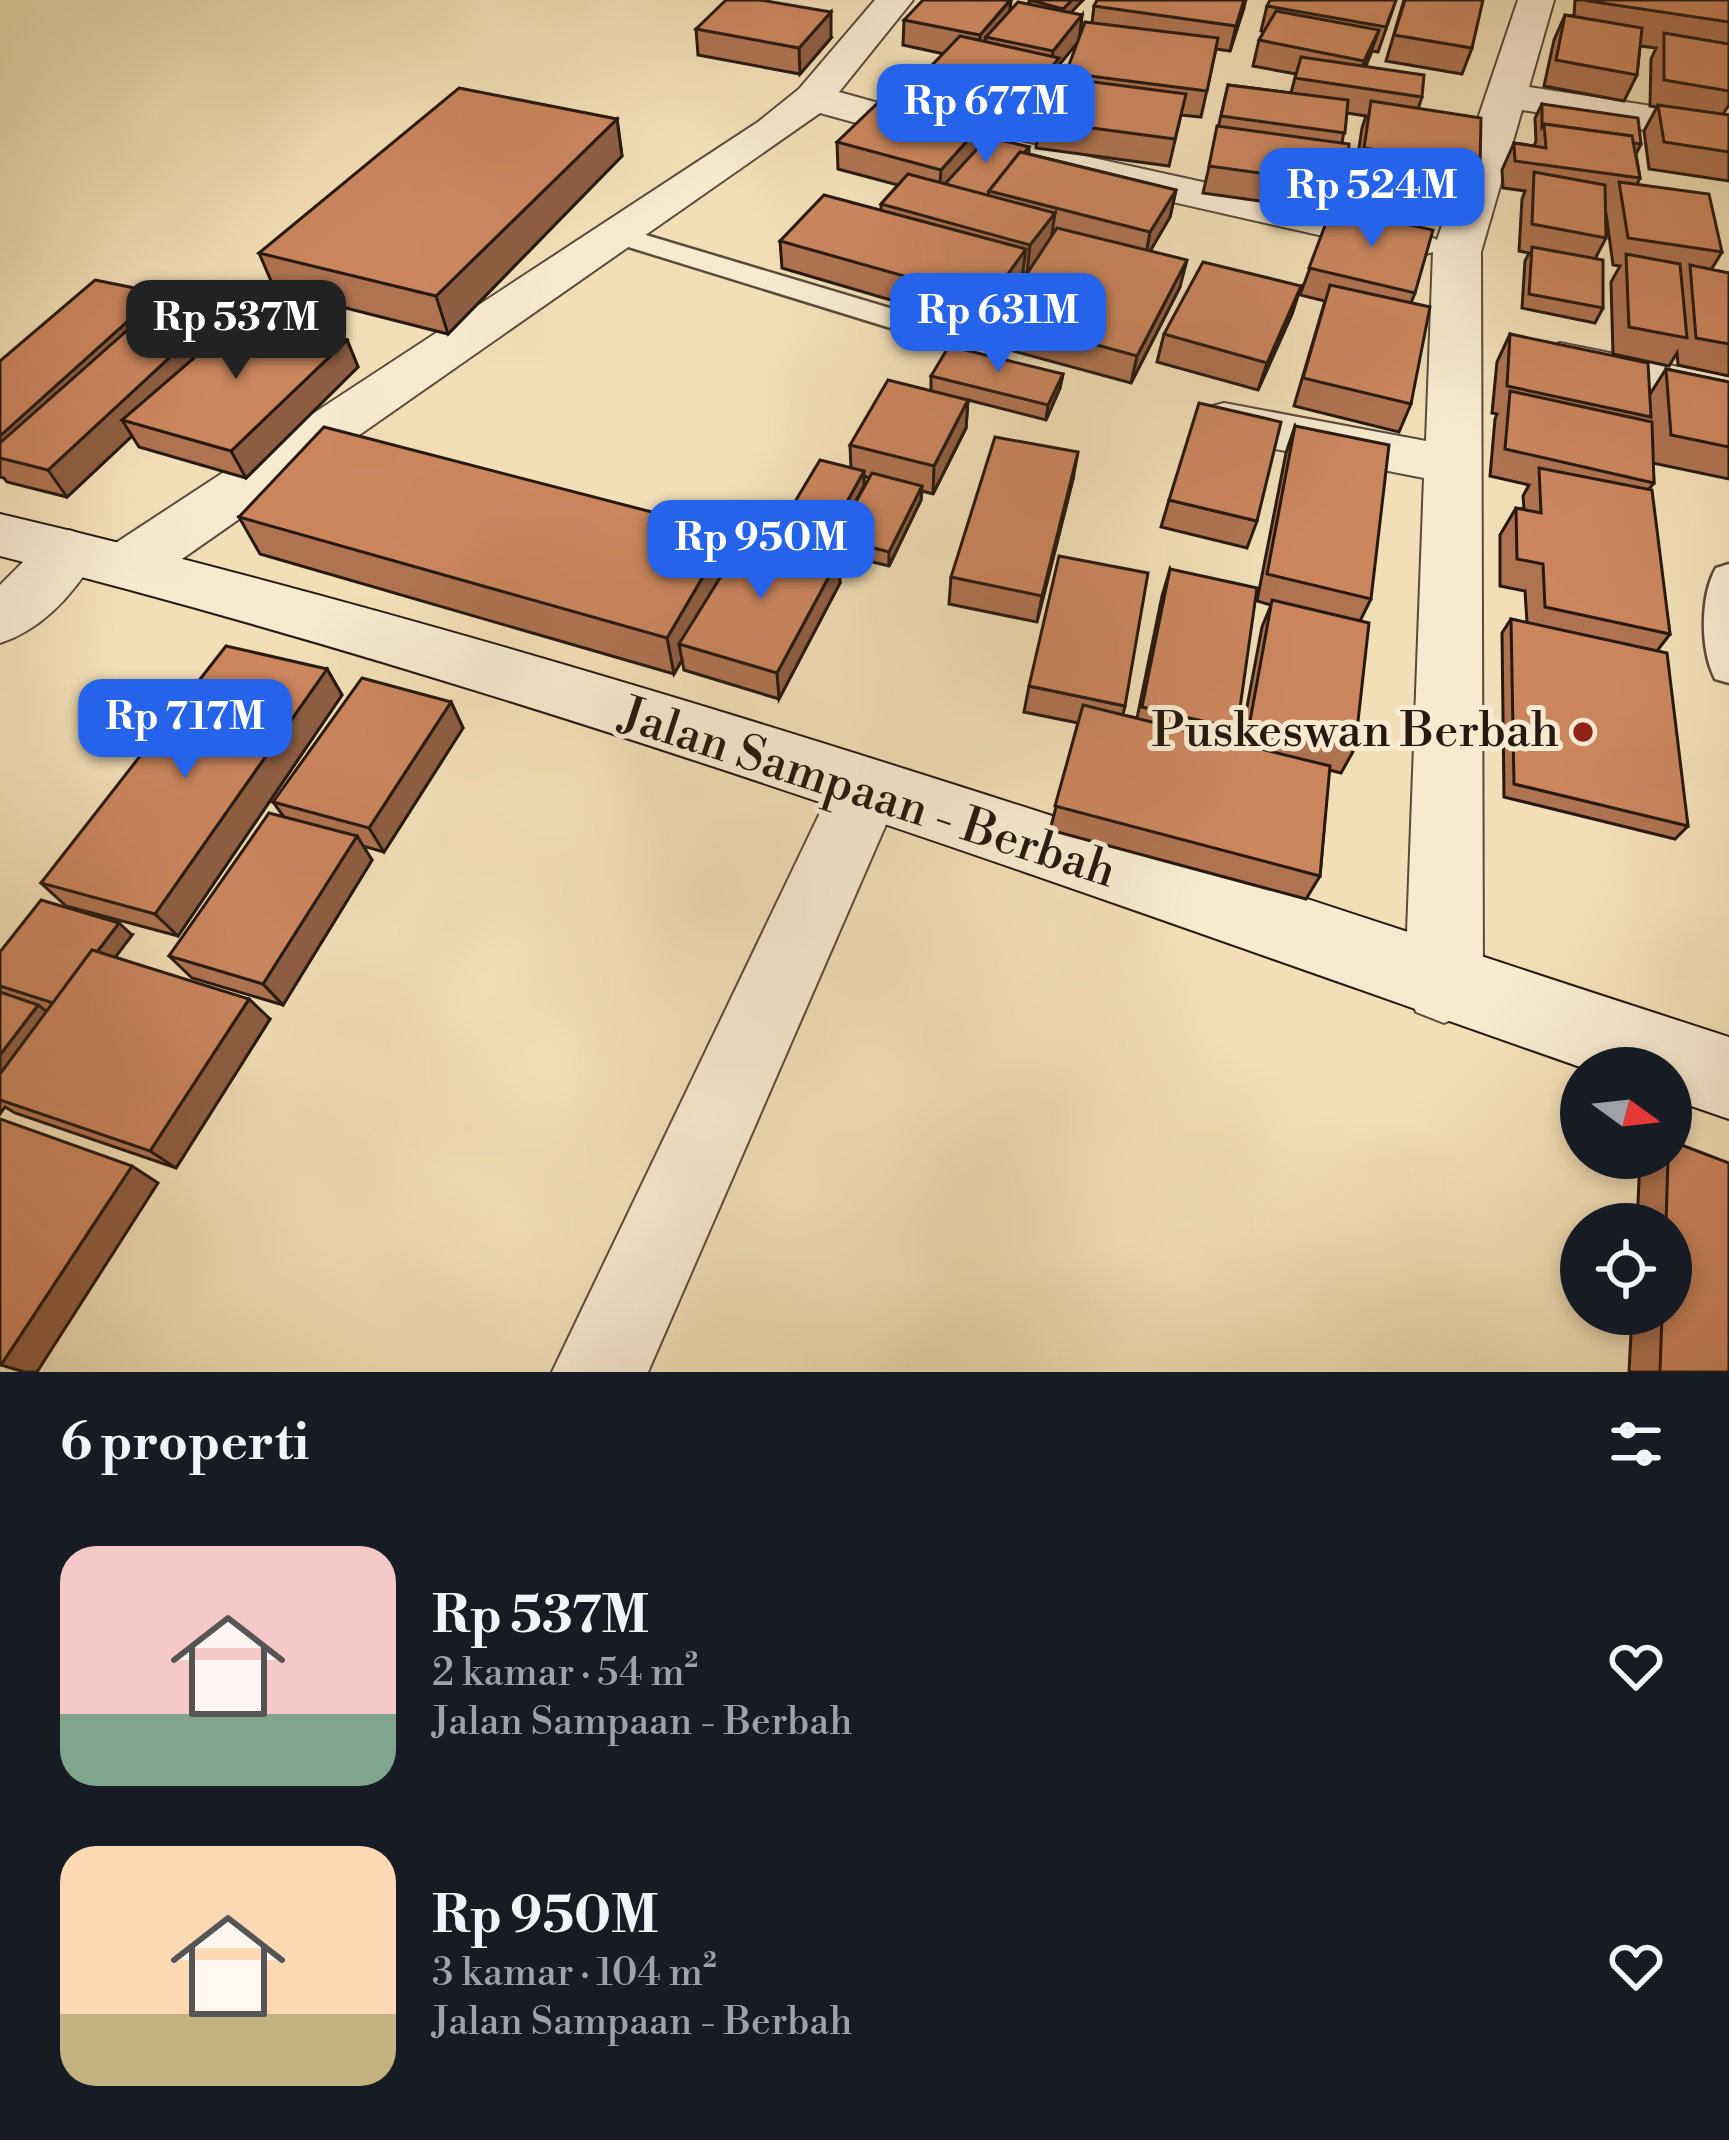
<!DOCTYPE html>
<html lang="id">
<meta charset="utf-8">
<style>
:root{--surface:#171b24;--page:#20242c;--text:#f1f3f6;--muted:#9ea1a6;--accent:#2563eb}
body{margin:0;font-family:"Libre Bodoni",serif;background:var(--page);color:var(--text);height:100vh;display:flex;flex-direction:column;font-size:45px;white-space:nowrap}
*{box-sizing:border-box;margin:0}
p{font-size:39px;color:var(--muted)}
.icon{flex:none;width:66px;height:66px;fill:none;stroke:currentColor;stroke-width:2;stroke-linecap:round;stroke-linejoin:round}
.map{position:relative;height:1372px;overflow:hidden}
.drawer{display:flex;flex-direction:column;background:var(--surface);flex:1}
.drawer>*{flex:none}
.needle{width:78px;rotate:105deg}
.controls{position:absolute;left:1560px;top:1047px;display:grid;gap:24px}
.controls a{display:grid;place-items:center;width:132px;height:132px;border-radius:50%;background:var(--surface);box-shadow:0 6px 18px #0003;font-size:60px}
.price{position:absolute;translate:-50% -102px;padding:0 27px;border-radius:24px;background:var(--accent);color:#fff;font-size:39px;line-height:78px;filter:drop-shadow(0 3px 6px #0008)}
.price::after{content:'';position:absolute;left:50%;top:72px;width:36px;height:27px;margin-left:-18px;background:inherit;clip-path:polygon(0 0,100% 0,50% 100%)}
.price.current{background:#222;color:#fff}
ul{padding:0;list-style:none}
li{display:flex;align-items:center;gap:36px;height:300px;padding:0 60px}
li span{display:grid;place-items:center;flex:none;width:336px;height:240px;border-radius:36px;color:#555}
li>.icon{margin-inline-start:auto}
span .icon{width:144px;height:144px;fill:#fffc;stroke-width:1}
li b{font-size:51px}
h2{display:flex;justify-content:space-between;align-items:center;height:144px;padding:0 60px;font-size:51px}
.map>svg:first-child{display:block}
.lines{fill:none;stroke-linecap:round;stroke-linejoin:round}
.lane-casing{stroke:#5a4a3a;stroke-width:5}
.street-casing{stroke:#5a4a3a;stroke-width:4}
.secondary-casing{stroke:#271910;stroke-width:4}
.lane{fill:#f7ead0;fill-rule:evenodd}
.street{fill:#f7ead0;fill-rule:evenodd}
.secondary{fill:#f7ead0;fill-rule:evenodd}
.wall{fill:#af7351;stroke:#271910;stroke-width:3;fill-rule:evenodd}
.shaded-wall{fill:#8e5e42;stroke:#271910;stroke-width:3}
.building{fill:#cb865e;stroke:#271910;stroke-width:3}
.poi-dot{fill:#8f2418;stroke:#f7ead0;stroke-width:4.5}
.labels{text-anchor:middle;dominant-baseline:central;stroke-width:10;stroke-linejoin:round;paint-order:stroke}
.poi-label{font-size:48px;fill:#271910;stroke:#f7ead0;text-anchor:end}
.street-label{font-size:48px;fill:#271910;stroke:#f7ead0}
</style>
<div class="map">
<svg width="1729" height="1372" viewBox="0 0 1729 1372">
<rect width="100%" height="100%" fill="#f2dfb7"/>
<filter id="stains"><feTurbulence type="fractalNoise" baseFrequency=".00167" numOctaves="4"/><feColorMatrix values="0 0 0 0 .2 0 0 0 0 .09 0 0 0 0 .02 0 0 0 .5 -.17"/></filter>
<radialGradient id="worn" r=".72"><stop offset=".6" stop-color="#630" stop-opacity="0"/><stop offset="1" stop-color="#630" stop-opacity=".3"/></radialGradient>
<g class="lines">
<defs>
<g id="lane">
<path d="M619 227 1000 341 1004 348 1000 355H978L609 241 605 235Z"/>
<path d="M1729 564V683L1715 679C1700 650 1700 596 1716 568Z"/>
</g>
<g id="street">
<path d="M875 0H913L839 92 1012 140 1416 229 1437 240 1518 0H1554L1529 87 1729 118V144L1522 110 1481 252 1483 986 1472 1012 1444 1023 1416 1012 1405 986 1424 478 1224 439 1205 434 1197 421 1205 408 1224 403 1426 441 1433 252 1416 257 1005 164 820 113 149 582 127 588 105 582 97 566 105 550 758 122 799 89Z"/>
<path d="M1560 343 1729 377V411L1542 370 1534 359 1542 348Z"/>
<path d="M69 530 90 537 99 552C76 591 44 629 0 643V585L48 537Z"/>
<path d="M866 760 891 769 901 790 648 1372H552L841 769Z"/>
</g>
<path id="secondary" d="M0 514C586 652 1157 852 1729 1037V1119L1671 1099V1068H1583C1060 885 538 692 0 556Z"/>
</defs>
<use href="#lane" class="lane-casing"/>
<use href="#street" class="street-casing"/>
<use href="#secondary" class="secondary-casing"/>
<use href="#lane" class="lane"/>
<use href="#street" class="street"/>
<use href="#secondary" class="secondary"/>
</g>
<g class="wall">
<path d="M1011 0 1010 11 1029 4V1L1083 0 1070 13 1082 15 1080 36 1092 23 1094 6 1246 0 1230 51 1216 49 1201 117 1181 115 1169 166 1036 148 1039 121 1050 92 1017 133 983 125 981 144 1029 147V154L1176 190 1170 217 1150 251 1180 287 1131 383 995 346 998 318 1027 273 1023 272 1022 277 986 328 782 268 780 241 881 211V204L898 185 838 169 837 142 915 106V83L944 54 903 45 904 20ZM1077 43 1066 79 1057 78 1058 66Z"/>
<path d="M1396 0 1378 52 1372 51 1366 66 1422 97 1418 109 1480 166 1468 193 1355 174 1362 128 1366 116 1347 113 1342 143 1346 185 1338 209 1415 293 1411 303V404L1399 432 1294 406 1325 301 1300 295 1331 211 1203 193 1228 85 1291 93 1296 74 1253 66 1259 40 1264 32 1261 31 1267 6Z"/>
<path d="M1404 0 1472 48 1462 74 1386 61Z"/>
<path d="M1575 0H1729V105L1723 114 1729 115V181L1649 169 1644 131 1657 107 1650 106 1651 59 1656 48 1640 46 1637 75 1624 101 1544 86 1554 40 1565 15 1574 16Z"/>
<path d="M696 29 831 38 800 74 698 55Z"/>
<path d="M1542 104 1641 144 1636 154 1640 178 1637 184 1722 252 1711 270 1729 273V376L1678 365 1677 353 1669 366 1613 354 1611 282 1620 266 1613 265 1606 213V238L1595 259 1603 308 1595 323 1522 308 1525 261 1529 253 1519 251 1522 199 1525 191 1503 188 1502 170 1514 143 1534 146 1536 141 1535 118Z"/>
<path d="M617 119 622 156 448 334 275 290 259 253Z"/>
<path d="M1301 286 1292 314 1258 390 1157 362 1164 334Z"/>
<path d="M163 299 223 308 231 325 347 340 358 367 246 478 139 447 132 436 67 497 7 482 4 478 0 477V361Z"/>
<path d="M1510 334 1650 394 1666 369 1729 382V479L1653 463 1654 483 1649 489 1670 634 1657 651 1688 826 1675 839 1504 797 1502 633 1511 619 1527 623 1525 591 1500 586V535L1516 508 1524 509 1523 496 1529 485 1490 476 1495 419 1497 414 1492 413 1497 362Z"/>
<path d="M1063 374 1060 388 1046 420 968 400 966 428 933 494 922 491 921 500 889 566 836 553V538L870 478 864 476V486L827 552 782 540 781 525 851 468 850 445 931 391V376Z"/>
<path d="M1295 426 1371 599 1360 621 1355 748 1341 773 1329 770 1320 876 1306 899 1050 830 1078 723 1024 712 1029 686 1125 706 1123 715 1137 718 1162 596 1170 569 1237 729 1232 742 1240 744 1262 627 1271 605 1257 601 1286 453Z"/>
<path d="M1073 479 1037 622 949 604 951 577Z"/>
<path d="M1169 500 1257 521 1247 548 1161 527Z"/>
<path d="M239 517 729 532 733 557 840 583 779 699 684 670 682 660 674 674 260 554Z"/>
<path d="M327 669 342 695 178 936 66 906 41 883Z"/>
<path d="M451 702 463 728 384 852 363 846 372 860 283 1005 192 978 169 956 284 817 273 802Z"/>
<path d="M132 935 115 957 270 1019 176 1168 15 1113 5 1107 0 1114V952Z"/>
<path d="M1640 1158H1671L1729 1372H1629L1632 1314H1671V1224H1637Z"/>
</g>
<g class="shaded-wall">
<path d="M1011 0 1008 25 986 37 985 52 978 61 980 35Z"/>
<path d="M1072 0H1083L1062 22 1063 9Z"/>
<path d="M1244 0V8L1230 51 1236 26Z"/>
<path d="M831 12V38L800 74 799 48Z"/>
<path d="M1082 15 1079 41 1058 66 1056 84 1017 133 1020 107 1051 68 1053 51Z"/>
<path d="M1379 30 1370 55 1356 87 1364 61Z"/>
<path d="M617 119 622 156 448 334 436 296Z"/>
<path d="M983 123 981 149 939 197 941 170Z"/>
<path d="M1176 190 1170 217 1145 260 1150 232Z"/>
<path d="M1055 213 1051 241 1027 273 1030 245Z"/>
<path d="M1026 249 1022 277 986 328 989 300Z"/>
<path d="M1187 260 1180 287 1131 383 1137 356Z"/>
<path d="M1301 286 1292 314 1258 390 1267 363Z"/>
<path d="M159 293 174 320 0 458V436Z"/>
<path d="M223 308 236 336 122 420 132 436 67 497 48 470Z"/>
<path d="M347 340 358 367 246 478 231 451Z"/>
<path d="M1063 374 1060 388 1046 420 1048 405Z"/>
<path d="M968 400 966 428 933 494 934 466Z"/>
<path d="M1078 452 1073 479 1037 622 1042 596Z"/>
<path d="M864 471V486L827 552V538Z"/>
<path d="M922 486 921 500 889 566V552Z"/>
<path d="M729 532 734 570 679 644 682 660 674 674 667 638Z"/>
<path d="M840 556V583L779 699 777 673Z"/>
<path d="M327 669 342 695 178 936 155 914Z"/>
<path d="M451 702 463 728 384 852 369 828Z"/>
<path d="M357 836 372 860 283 1005 263 984Z"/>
<path d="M119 923 132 935 72 1015 58 1004Z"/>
<path d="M249 999 270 1019 176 1168 150 1151Z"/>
<path d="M38 1005 65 1025 0 1100V1055Z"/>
<path d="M132 1166 158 1183 37 1372H24L1 1365Z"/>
</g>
<g class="building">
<path d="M726 0H760L831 12 799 48 696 29Z"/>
<path d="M923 0H1010L980 35 904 20Z"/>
<path d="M1030 0H1072L1063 9Z"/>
<path d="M1097 0H1244L1236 26 1094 6Z"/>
<path d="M1270 0H1396L1386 27 1267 6Z"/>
<path d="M1405 0H1483L1472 48 1394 35Z"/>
<path d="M1588 0H1729V22L1588 1Z"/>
<path d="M1018 2 1082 15 1053 51 986 37Z"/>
<path d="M1276 11 1379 30 1364 61 1259 40Z"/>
<path d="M1565 15 1642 28 1637 75 1556 60Z"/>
<path d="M1085 22 1218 38 1207 91 1066 73Z"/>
<path d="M1664 33 1729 44V91L1664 80Z"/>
<path d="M960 36 1059 58 1020 107 915 83Z"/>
<path d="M1301 57 1424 75 1422 97 1295 78Z"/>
<path d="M1055 77 1186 94 1175 139 1039 121Z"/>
<path d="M1228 85 1348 100 1345 133 1221 116Z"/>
<path d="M459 88 617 119 436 296 259 253Z"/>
<path d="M883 98 983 123 941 170 837 142Z"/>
<path d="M1371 101 1481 118 1480 166 1364 148Z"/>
<path d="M1542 104 1638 118 1641 144 1633 143 1632 136 1544 124 1542 127Z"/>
<path d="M1658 105 1729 115V152L1664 142Z"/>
<path d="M1544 124 1632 136 1640 178 1515 161 1514 143 1546 148Z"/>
<path d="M1217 126 1349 144 1346 185 1209 166Z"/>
<path d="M988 137 1029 147 1024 153 1020 152 989 191 988 196 945 184Z"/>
<path d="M1020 152 1176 190 1150 232 989 191Z"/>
<path d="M1534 172 1605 185 1606 238 1532 224Z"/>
<path d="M908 174 1055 213 1030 245 881 204Z"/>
<path d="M1619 182 1709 194 1722 252 1628 238Z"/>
<path d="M824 195 1026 249 989 300 780 241Z"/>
<path d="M1332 207 1433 230 1415 293 1309 268Z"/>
<path d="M1057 228 1187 260 1137 356 998 318Z"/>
<path d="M1532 247 1603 260V308L1529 294Z"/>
<path d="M1626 254 1680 264 1687 338 1629 327Z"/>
<path d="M1203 262 1301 286 1267 363 1164 334Z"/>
<path d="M1690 265 1729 273V344L1696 338Z"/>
<path d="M95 280 159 293 0 436V361Z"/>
<path d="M1330 285 1430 307 1411 404 1303 378Z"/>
<path d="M166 296 223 308 48 470 0 458V443Z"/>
<path d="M245 314 347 340 231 451 122 420Z"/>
<path d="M1510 334 1648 363 1651 417 1507 386Z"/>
<path d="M949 346 1063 374 1048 405 931 376Z"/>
<path d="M1666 369 1729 382V447L1671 435Z"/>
<path d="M888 380 968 400 934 466 850 445Z"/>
<path d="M1510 391 1652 422 1654 483 1505 449Z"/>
<path d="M1199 403 1281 422 1257 521 1169 500Z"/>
<path d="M1295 426 1389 445 1371 599 1267 574Z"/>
<path d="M324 427 729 532 667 638 239 517Z"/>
<path d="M995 437 1078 452 1042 596 951 577Z"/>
<path d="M820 460 864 471 827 538 781 525Z"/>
<path d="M1539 468 1652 490 1670 634 1545 607 1543 564 1517 559 1516 508 1541 513Z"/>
<path d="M872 473 922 486 889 552 836 538Z"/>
<path d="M749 531 840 556 777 673 679 644Z"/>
<path d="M1059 556 1148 573 1125 706 1029 686Z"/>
<path d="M1170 569 1257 588 1237 729 1142 707Z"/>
<path d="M1272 600 1369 623 1355 748 1250 721Z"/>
<path d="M1511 619 1667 653 1688 826 1514 784Z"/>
<path d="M226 646 327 669 155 914 41 883Z"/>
<path d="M362 678 451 702 369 828 273 802Z"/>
<path d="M1083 705 1330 766 1320 876 1055 806Z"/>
<path d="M269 813 357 836 263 984 169 956Z"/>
<path d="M41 900 119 923 97 952 92 950 53 1003 0 986V952Z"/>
<path d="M92 950 249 999 150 1151 0 1100V1074Z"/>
<path d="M0 992 38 1005 0 1055Z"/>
<path d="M0 1119 132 1166 1 1365H0Z"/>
<path d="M1671 1141 1729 1163V1372H1660L1662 1314H1671V1224H1666L1668 1158H1671Z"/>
</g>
<circle class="poi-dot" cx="1583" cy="732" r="12"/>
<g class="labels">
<g class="poi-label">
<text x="1559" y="732">Puskeswan Berbah</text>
</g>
<g class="street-label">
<text transform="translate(868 794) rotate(18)">Jalan Sampaan - Berbah</text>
</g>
</g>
<rect width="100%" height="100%" filter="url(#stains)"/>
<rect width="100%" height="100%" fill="url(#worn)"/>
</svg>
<div class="controls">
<a><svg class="needle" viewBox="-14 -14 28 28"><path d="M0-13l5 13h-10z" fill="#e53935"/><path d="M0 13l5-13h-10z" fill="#9ea1a6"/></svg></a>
<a><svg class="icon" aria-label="locate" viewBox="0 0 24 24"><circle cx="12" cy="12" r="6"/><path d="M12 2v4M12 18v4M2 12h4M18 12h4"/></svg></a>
</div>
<b class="price" style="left:986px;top:166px">Rp 677M</b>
<b class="price" style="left:1372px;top:250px">Rp 524M</b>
<b class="price" style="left:998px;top:375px">Rp 631M</b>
<b class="price current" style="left:236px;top:382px">Rp 537M</b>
<b class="price" style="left:761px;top:602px">Rp 950M</b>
<b class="price" style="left:185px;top:781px">Rp 717M</b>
</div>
<section class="drawer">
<h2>6 properti<svg class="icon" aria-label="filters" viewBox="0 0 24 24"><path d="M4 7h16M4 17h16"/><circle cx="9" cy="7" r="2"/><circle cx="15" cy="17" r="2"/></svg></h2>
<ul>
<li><span style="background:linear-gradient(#f6c9c9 70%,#7fa58c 0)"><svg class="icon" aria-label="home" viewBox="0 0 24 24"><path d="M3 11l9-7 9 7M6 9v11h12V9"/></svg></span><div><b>Rp 537M</b><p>2 kamar · 54 m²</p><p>Jalan Sampaan - Berbah</p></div><svg class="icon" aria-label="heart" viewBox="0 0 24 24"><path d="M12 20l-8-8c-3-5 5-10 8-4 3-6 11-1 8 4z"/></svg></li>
<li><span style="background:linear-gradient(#ffd9b3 70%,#c2b280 0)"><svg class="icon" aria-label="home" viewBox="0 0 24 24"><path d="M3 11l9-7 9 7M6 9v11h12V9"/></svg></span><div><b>Rp 950M</b><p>3 kamar · 104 m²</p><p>Jalan Sampaan - Berbah</p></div><svg class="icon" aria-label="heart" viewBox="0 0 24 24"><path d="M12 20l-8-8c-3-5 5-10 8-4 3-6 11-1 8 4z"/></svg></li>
</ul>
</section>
